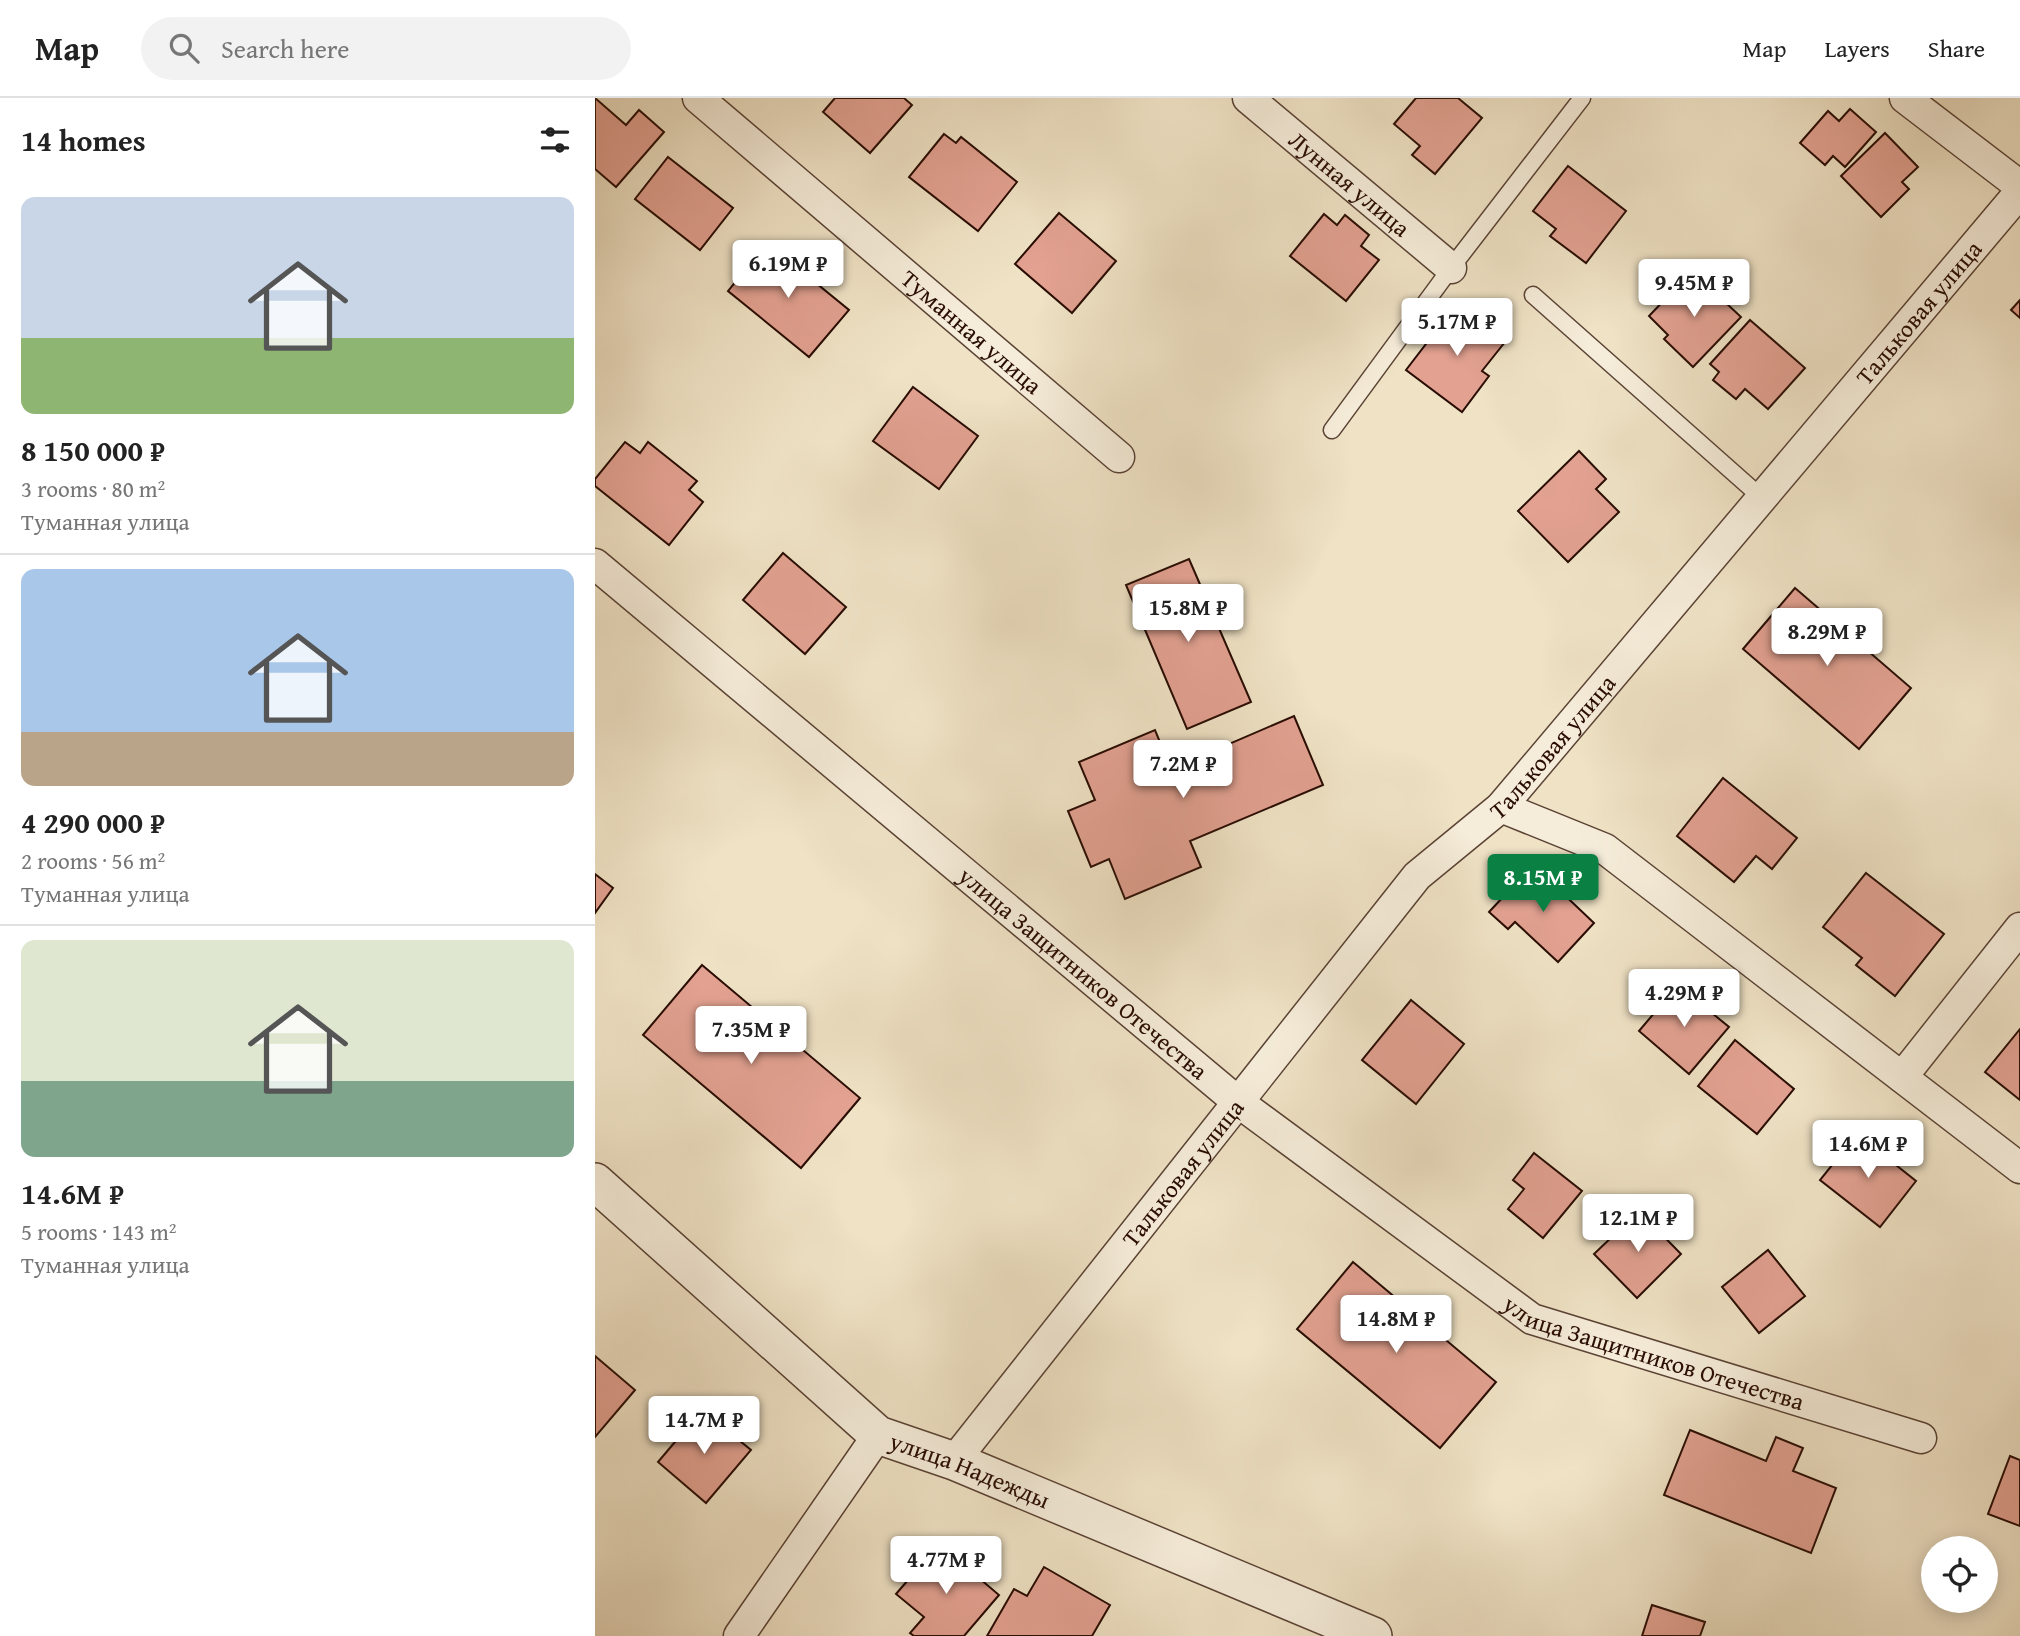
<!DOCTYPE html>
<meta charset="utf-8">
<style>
:root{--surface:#fff;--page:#f2f2f2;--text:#222;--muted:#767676;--line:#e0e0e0;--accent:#0b8043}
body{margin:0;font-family:"Gentium Book Plus",serif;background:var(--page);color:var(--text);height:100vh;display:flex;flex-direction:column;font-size:26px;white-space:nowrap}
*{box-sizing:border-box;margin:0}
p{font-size:23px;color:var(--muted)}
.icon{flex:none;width:38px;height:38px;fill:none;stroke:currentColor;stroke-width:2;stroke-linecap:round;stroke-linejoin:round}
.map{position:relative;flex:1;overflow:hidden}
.details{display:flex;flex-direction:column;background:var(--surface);width:595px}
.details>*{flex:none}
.buttons{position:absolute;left:1326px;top:1438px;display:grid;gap:14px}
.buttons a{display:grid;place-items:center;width:77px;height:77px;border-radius:50%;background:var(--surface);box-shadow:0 4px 18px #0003;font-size:35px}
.price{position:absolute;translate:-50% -60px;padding:0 16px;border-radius:7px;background:#fff;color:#222;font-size:23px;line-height:46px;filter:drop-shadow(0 2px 4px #0008)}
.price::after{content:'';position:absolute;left:50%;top:42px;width:21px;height:16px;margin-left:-10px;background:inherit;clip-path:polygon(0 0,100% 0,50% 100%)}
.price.on{background:var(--accent);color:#fff}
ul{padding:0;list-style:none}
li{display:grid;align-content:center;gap:14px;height:371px;padding:0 21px}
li+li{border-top:2px solid var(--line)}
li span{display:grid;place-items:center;height:217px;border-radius:14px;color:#555}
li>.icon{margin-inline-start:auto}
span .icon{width:126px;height:126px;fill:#fffc;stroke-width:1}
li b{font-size:30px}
h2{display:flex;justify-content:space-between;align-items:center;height:84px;padding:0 21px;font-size:30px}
header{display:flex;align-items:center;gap:42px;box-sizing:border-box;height:98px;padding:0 35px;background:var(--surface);border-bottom:2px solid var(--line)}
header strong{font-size:33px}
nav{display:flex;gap:38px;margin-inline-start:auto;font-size:24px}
.search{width:490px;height:63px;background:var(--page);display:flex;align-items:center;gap:18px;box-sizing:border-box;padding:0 24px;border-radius:38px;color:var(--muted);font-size:26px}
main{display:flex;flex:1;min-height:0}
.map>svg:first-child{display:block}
.building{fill:#e2a191;stroke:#290c03;stroke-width:2}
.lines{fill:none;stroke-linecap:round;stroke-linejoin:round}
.service-casing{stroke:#5a4234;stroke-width:19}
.minor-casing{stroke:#5a4234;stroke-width:33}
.tertiary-casing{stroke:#5a4234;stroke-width:40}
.service{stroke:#f5ecd9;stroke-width:16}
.minor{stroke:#f5ecd9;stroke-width:30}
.tertiary{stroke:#f5ecd9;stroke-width:37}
.labels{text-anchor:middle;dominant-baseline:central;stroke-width:6;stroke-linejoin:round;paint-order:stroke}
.street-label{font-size:24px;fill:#290c03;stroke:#f5ecd9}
</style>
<header>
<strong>Map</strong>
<div class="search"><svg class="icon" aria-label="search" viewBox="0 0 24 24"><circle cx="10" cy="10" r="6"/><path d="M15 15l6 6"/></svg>Search here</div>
<nav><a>Map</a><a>Layers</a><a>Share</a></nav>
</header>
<main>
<section class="details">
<h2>14 homes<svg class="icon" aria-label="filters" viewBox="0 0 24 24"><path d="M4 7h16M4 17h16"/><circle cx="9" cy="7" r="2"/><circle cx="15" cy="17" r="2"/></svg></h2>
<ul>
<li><span style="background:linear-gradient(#c9d6e8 65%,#8fb573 0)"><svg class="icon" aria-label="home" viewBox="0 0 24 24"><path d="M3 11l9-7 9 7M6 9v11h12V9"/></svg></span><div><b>8 150 000 ₽</b><p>3 rooms · 80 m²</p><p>Туманная улица</p></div></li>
<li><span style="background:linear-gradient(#a9c7e8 75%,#b9a48a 0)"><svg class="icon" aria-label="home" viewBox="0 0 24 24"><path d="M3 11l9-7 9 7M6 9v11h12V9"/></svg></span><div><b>4 290 000 ₽</b><p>2 rooms · 56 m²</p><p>Туманная улица</p></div></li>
<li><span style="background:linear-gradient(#dfe7d0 65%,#7fa58c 0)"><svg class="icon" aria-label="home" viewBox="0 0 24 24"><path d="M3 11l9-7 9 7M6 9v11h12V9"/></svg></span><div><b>14.6M ₽</b><p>5 rooms · 143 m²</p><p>Туманная улица</p></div></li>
</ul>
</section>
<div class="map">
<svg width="1425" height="1538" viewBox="0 0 1425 1538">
<rect width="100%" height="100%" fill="#efe2c5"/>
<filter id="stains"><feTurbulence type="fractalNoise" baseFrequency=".00286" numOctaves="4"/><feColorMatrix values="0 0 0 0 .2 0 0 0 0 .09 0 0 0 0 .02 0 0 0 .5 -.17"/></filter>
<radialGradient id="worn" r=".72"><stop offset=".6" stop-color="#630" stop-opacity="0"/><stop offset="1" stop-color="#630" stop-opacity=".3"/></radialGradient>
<g class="building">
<path d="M0 0 31 27 44 12 69 34 21 89 0 71Z"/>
<path d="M240 0H309L317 7 275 55 228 14Z"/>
<path d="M821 0H863L887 20 840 76 817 57 825 48 799 26Z"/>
<path d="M1255 11 1281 34 1250 69 1238 58 1230 67 1205 45 1233 13 1244 23Z"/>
<path d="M1290 35 1323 69 1307 84 1314 91 1286 119 1246 78Z"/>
<path d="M349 36 361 45 366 39 422 84 383 133 314 79Z"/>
<path d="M73 59 138 110 105 152 40 101Z"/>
<path d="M973 68 1031 113 991 165 955 138 961 131 938 113Z"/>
<path d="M464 115 521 163 477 215 420 166Z"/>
<path d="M729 116 742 127 750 117 774 137 766 148 784 162 751 203 695 158Z"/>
<path d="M172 145 254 212 214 259 133 193Z"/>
<path d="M1097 173 1146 219 1098 269 1069 241 1073 237 1054 218Z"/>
<path d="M1425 202V220L1416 212Z"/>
<path d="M861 207 910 244 887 273 894 278 867 314 811 272Z"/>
<path d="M1155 222 1210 270 1173 311 1150 291 1141 301 1118 282 1124 274 1115 266Z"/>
<path d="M318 289 383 338 344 391 278 343Z"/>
<path d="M30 344 45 355 53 344 102 383 94 392 108 404 74 447 0 388V381Z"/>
<path d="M984 353 1011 381 1001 391 1024 414 973 464 923 413Z"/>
<path d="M188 455 251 509 210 556 148 502Z"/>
<path d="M594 461 656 604 592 631 531 487Z"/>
<path d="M1200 490 1316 590 1264 651 1148 551Z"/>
<path d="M699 618 728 687 595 743 606 769 530 801 514 761 496 769 473 713 500 702 484 664 560 632 576 671Z"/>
<path d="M1128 680 1202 740 1177 771 1161 758 1139 784 1082 738Z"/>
<path d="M938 767 999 825 963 864 920 824 913 831 894 814Z"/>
<path d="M1271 775 1349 836 1300 898 1261 867 1267 860 1228 829Z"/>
<path d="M0 776 18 790 0 815Z"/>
<path d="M107 867 265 1000 206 1070 48 937Z"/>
<path d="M1083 887 1134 929 1094 976 1044 933Z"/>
<path d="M816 902 869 946 821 1006 767 962Z"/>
<path d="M1425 931V1002L1390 974Z"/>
<path d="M1140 942 1199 991 1162 1036 1103 988Z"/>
<path d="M1262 1036 1321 1083 1285 1129 1225 1082Z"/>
<path d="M939 1055 987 1093 948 1140 913 1111 929 1091 918 1082Z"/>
<path d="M1044 1113 1086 1156 1042 1200 999 1156Z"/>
<path d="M1173 1152 1210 1198 1164 1235 1127 1189Z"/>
<path d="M758 1164 901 1284 845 1350 702 1231Z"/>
<path d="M0 1258 40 1292 0 1339Z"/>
<path d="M107 1312 156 1352 111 1405 63 1364Z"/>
<path d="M1095 1332 1171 1363 1181 1339 1208 1350 1198 1373 1241 1390 1216 1455 1069 1397Z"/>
<path d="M1415 1358 1425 1362V1428L1393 1416Z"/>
<path d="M344 1446 404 1497 369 1538H319L315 1535 329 1519 301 1496Z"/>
<path d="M449 1469 515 1507 497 1538H392L419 1491 432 1498Z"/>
<path d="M1057 1507 1110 1524 1105 1538H1047Z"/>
</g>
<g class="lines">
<defs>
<g id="service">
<path d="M938 197 1167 400"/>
<path d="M737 332 856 170 987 0"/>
</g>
<g id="minor">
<path id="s1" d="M103 0 524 359"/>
<path id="s2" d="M653 0 856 170"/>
<path d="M1310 0 1425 88"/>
<path id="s3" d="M0 466 643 1004 937 1221 1326 1340"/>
<path d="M906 709 1010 751 1425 1070"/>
<path d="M1307 979 1425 830"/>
<path id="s4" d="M359 1363 822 778 906 709 1425 94"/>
<path d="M144 1538 283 1337"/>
</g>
<g id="tertiary">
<path id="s5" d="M0 1084 283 1337 359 1363 778 1538"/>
</g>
</defs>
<use href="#service" class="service-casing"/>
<use href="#minor" class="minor-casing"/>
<use href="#tertiary" class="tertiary-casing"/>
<use href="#service" class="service"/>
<use href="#minor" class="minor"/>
<use href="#tertiary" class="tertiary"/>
</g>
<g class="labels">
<g class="street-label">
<text stroke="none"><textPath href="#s2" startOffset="133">Лунная улица</textPath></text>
<text stroke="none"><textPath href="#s4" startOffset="1502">Тальковая улица</textPath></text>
<text stroke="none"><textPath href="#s1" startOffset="360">Туманная улица</textPath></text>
<text stroke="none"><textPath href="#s4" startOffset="934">Тальковая улица</textPath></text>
<text stroke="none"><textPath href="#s3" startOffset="637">улица Защитников Отечества</textPath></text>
<text stroke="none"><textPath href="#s4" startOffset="368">Тальковая улица</textPath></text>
<text stroke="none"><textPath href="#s3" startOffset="1330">улица Защитников Отечества</textPath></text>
<text stroke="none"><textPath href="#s5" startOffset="478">улица Надежды</textPath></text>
</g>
</g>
<rect width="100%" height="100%" filter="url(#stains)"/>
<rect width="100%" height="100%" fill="url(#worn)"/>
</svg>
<div class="buttons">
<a><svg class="icon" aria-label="locate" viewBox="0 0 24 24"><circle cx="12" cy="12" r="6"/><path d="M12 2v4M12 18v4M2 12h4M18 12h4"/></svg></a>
</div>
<b class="price" style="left:193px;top:202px">6.19M ₽</b>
<b class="price" style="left:1099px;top:221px">9.45M ₽</b>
<b class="price" style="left:862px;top:260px">5.17M ₽</b>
<b class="price" style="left:593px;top:546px">15.8M ₽</b>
<b class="price" style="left:1232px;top:570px">8.29M ₽</b>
<b class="price" style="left:588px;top:702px">7.2M ₽</b>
<b class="price on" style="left:948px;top:816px">8.15M ₽</b>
<b class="price" style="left:1089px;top:931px">4.29M ₽</b>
<b class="price" style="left:156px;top:968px">7.35M ₽</b>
<b class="price" style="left:1273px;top:1082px">14.6M ₽</b>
<b class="price" style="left:1043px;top:1156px">12.1M ₽</b>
<b class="price" style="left:801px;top:1257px">14.8M ₽</b>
<b class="price" style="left:109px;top:1358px">14.7M ₽</b>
<b class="price" style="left:351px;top:1498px">4.77M ₽</b>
</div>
</main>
